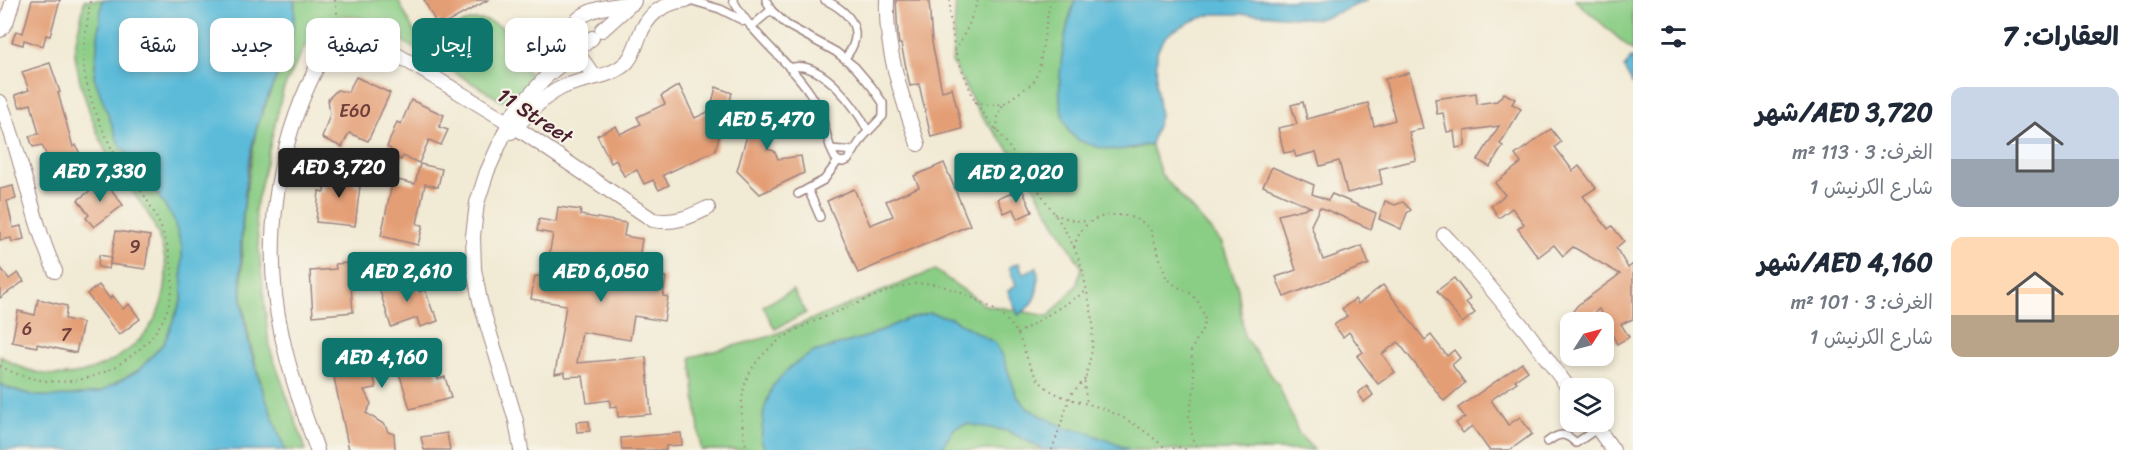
<!DOCTYPE html>
<html lang="ar">
<meta charset="utf-8">
<style>
:root{--surface:#fff;--page:#f6f6f7;--text:#1f2937;--muted:#747a83;--accent:#0f766e}
body{margin:0;font-family:Sriracha,"Playpen Sans Arabic",sans-serif;background:var(--page);color:var(--text);direction:rtl;height:100vh;display:flex;flex-direction:column;font-size:22px;white-space:nowrap}
*{box-sizing:border-box;margin:0}
p{font-size:20px;color:var(--muted)}
.icon{flex:none;width:33px;height:33px;fill:none;stroke:currentColor;stroke-width:2;stroke-linecap:round;stroke-linejoin:round}
.map{position:relative;flex:1;overflow:hidden;direction:ltr}
.sheet{display:flex;flex-direction:column;background:var(--surface);width:510px}
.sheet>*{flex:none}
.banner{position:absolute;left:18px;top:18px;width:570px;height:54px;direction:rtl;display:flex;gap:12px}
.needle{width:39px;rotate:54deg}
.buttons{position:absolute;left:1560px;top:312px;display:grid;gap:12px}
.buttons a{display:grid;place-items:center;width:54px;height:54px;border-radius:12px;background:var(--surface);box-shadow:0 3px 9px #0003;font-size:30px}
.price{position:absolute;translate:-50% -51px;padding:0 14px;border-radius:6px;background:var(--accent);color:#fff;font-size:20px;line-height:39px;filter:drop-shadow(0 2px 3px #0008)}
.price::after{content:'';position:absolute;left:50%;top:36px;width:18px;height:14px;margin-left:-9px;background:inherit;clip-path:polygon(0 0,100% 0,50% 100%)}
.price.active{background:#222;color:#fff}
ul{padding:0;list-style:none}
li{display:flex;align-items:center;gap:18px;height:150px;padding:0 24px}
li span{display:grid;place-items:center;flex:none;width:168px;height:120px;border-radius:12px;color:#555}
li>.icon{margin-inline-start:auto}
span .icon{width:72px;height:72px;fill:#fffc;stroke-width:1}
li b{font-size:26px}
h2{display:flex;justify-content:space-between;align-items:center;height:72px;padding:0 24px;font-size:26px}
.pill{padding:0 21px;border-radius:12px;background:var(--surface);box-shadow:0 3px 9px #0003;font-size:21px;line-height:54px}
.pill.active{background:var(--accent);color:#fff}
main{display:flex;flex:1;min-height:0}
.map>svg:first-child{display:block}
.green{fill:#8acd85;stroke:#6a7658;stroke-width:1.5}
.water{fill:#5bbbd9;stroke:#526d82;stroke-width:1.5}
.building{fill:#e49e74}
.lines{fill:none;stroke-linecap:round;stroke-linejoin:round}
.lane-casing{stroke:#9e8480;stroke-width:10}
.street-casing{stroke:#9e8480;stroke-width:16}
.path{stroke:#9e8480;stroke-width:2;stroke-dasharray:1.5 4.5;stroke-linecap:butt}
.lane{stroke:#fff;stroke-width:7}
.street{stroke:#fff;stroke-width:14}
.labels{text-anchor:middle;dominant-baseline:central;stroke-width:4.5;stroke-linejoin:round;paint-order:stroke}
.number-label{font-size:18px;fill:#703f3d}
.street-label{font-size:21px;fill:#4a1f2b;stroke:#f7f3e8}
</style>
<main>
<section class="sheet">
<h2>العقارات: 7<svg class="icon" aria-label="filters" viewBox="0 0 24 24"><path d="M4 7h16M4 17h16"/><circle cx="9" cy="7" r="2"/><circle cx="15" cy="17" r="2"/></svg></h2>
<ul>
<li><span style="background:linear-gradient(#c9d6e8 60%,#9aa5b1 0)"><svg class="icon" aria-label="home" viewBox="0 0 24 24"><path d="M3 11l9-7 9 7M6 9v11h12V9"/></svg></span><div><b>AED 3,720/شهر</b><p>الغرف: 3 · 113 m²</p><p>شارع الكرنيش 1</p></div></li>
<li><span style="background:linear-gradient(#ffd9b3 65%,#b9a48a 0)"><svg class="icon" aria-label="home" viewBox="0 0 24 24"><path d="M3 11l9-7 9 7M6 9v11h12V9"/></svg></span><div><b>AED 4,160/شهر</b><p>الغرف: 3 · 101 m²</p><p>شارع الكرنيش 1</p></div></li>
</ul>
</section>
<div class="map">
<svg width="1633" height="450" viewBox="0 0 1633 450">
<rect width="100%" height="100%" fill="#f7f3e8"/>
<filter id="ink" filterUnits="userSpaceOnUse"><feTurbulence type="fractalNoise" baseFrequency=".0167" numOctaves="2"/><feDisplacementMap in="SourceGraphic" scale="12" xChannelSelector="R" yChannelSelector="G"/><feConvolveMatrix kernelMatrix="1 2 1 2 8 2 1 2 1" color-interpolation-filters="sRGB"/></filter>
<filter id="wash" filterUnits="userSpaceOnUse"><feTurbulence type="fractalNoise" baseFrequency=".008" numOctaves="4" result="noise"/><feDisplacementMap in="SourceGraphic" scale="24" xChannelSelector="R" yChannelSelector="G"/><feGaussianBlur stdDeviation="1.35" result="paint"/><feColorMatrix in="noise" values="0 0 0 0 0 0 0 0 0 0 0 0 0 0 0 0 0 1.4 0 .05"/><feComposite in="paint" operator="in"/></filter>
<g filter="url(#wash)">
<rect width="100%" height="100%" fill="#f1ead4"/>
<g class="green">
<path d="M84 0H102L94 77 151 185 173 218 182 247V299L164 343 139 370 100 392 55 397 36 396 11 389 0 384V356C32 377 69 382 103 365 162 338 182 279 152 221 141 200 123 182 111 161 98 140 87 105 80 81 78 72 76 62 75 54 74 36 83 18 84 0Z"/>
<path d="M294 0H398L417 37 427 44C456 27 472 8 505 29L514 25 530 52 519 60 534 80C526 91 516 104 502 101L366 19 344 15 326 23 306 44 283 90 255 210 269 346 306 450H285L263 391 250 343 242 298V249L243 213 256 130 276 77 295 5Z"/>
<path d="M956 0H1075L1067 26 1132 149 1151 144 1161 174 1222 243 1238 289 1244 336 1279 386 1299 434 1314 450H701L691 357 768 337 935 270 985 305 1049 316 1076 286 1082 268 1019 162 980 114 952 62Z"/>
<path d="M1575 0H1633V51Z"/>
<path d="M793 290 806 313 775 329 763 306Z"/>
</g>
<g class="water">
<path d="M102 0H294C300 39 266 92 256 130 244 177 238 249 242 297 245 349 267 402 285 450H0V384L11 389 36 396 55 397 100 392 139 370 164 343 182 299V247L173 218 151 185 119 144 94 77Z"/>
<path d="M1075 0H1368L1332 15 1317 19 1259 14H1213L1192 21 1171 32 1163 40 1157 52 1156 84 1160 116 1151 144C1125 150 1113 153 1088 144 1081 142 1073 137 1069 131 1050 100 1064 32 1075 0Z"/>
<path d="M1631 58H1633V85L1624 68Z"/>
<path d="M1019 263 1023 274 1037 267C1040 288 1037 304 1018 315L1008 291 1016 285 1009 267Z"/>
<path d="M929 313 951 318 995 343 1003 356 1017 396 1027 408 1067 429 1081 430 1131 450H1044L1008 431 967 424 955 428 940 450H765L761 440 764 410 772 387 791 366 814 352 869 336 904 320Z"/>
</g>
<g id="blocks">
<g class="building">
<path d="M32 0H60L50 36 46 35 43 46 24 40 23 45 12 42 16 31 23 33Z"/>
<path d="M424 0H488L443 25 440 21 436 23Z"/>
<path d="M896 0H929L932 43 942 91 952 88 962 129 931 137 919 84 910 86 901 44H899L898 36Z"/>
<path d="M50 63 60 92 58 93 73 147 76 145 88 173 48 190 43 178 54 174 42 145 33 147 29 136 39 134 31 104 20 107 15 95 29 90 22 72Z"/>
<path d="M1409 73 1423 129 1409 132 1416 160 1379 169 1382 184 1347 193 1339 161 1320 166 1316 152 1296 157 1294 151 1284 153 1278 128 1297 124 1291 105 1303 102 1307 119 1368 103 1374 126 1395 120 1385 79Z"/>
<path d="M356 77 390 93 368 141 349 133 342 147 322 138 330 114 328 99 337 90 348 92Z"/>
<path d="M679 85 695 118 710 111 716 87 732 93 715 151 663 175 669 185 659 190 653 180 644 184 637 170 624 176 616 160 611 163 597 135 616 126 620 134 641 124 637 117 665 104 661 96Z"/>
<path d="M1476 93 1477 104 1497 101 1504 93 1515 99 1512 104 1521 109 1500 144 1503 146 1490 167 1478 160 1499 126 1465 131V146L1456 148 1454 131 1447 132 1443 113 1437 114 1435 99Z"/>
<path d="M411 100 444 115 439 127 448 130 441 145 429 140 419 163 403 156 401 160 389 154 391 149 387 147 397 122 401 124Z"/>
<path d="M756 103 791 113 796 126 772 130 767 149 774 151 778 159 801 156 804 173 760 194 737 171Z"/>
<path d="M1551 129 1561 142 1555 147 1573 171 1579 166 1596 188 1583 196 1608 229 1612 226 1624 241 1616 248 1628 268 1633 264V319L1621 324 1629 337 1617 344 1599 309 1582 322H1564L1578 305 1620 274 1573 247 1563 256 1554 245 1538 257 1518 229 1524 224 1512 208 1499 218 1491 206 1505 195 1495 183 1521 163 1515 155Z"/>
<path d="M944 163 970 225 858 273 827 201 854 189 870 225 893 216 886 201 919 187 914 176Z"/>
<path d="M420 164 442 169 438 187 425 184 417 224 423 225 418 245 381 236 393 179 415 184Z"/>
<path d="M333 167 355 170 353 185 360 186 355 226 316 222 319 191 324 192 326 176H332Z"/>
<path d="M1272 167 1314 185 1312 194 1328 200 1332 194 1376 213 1371 229 1320 207 1311 225 1323 260 1362 246 1369 264 1284 297 1276 277 1296 270 1278 215 1311 207 1263 186Z"/>
<path d="M104 180 123 205 94 227 86 218 89 215 78 200Z"/>
<path d="M13 186 16 199 7 201 13 228 21 226 24 239 12 242 11 238 0 240V189Z"/>
<path d="M1022 189 1032 212 1017 219 1013 209 1004 213 998 199Z"/>
<path d="M1385 201 1395 205 1403 202 1411 210 1407 213 1401 229 1379 219Z"/>
<path d="M558 207 581 210 580 215 626 223 624 236 642 239 639 259 652 262 650 274 666 277 663 296 668 297 664 321 634 316 630 340 582 332 577 363 646 357 651 414 618 417 617 406 610 407V400L587 403 583 376 565 377V372L555 374 566 305 531 299 535 276 545 277 553 234 537 231 539 219 556 222Z"/>
<path d="M116 231 150 236 145 269 110 264Z"/>
<path d="M99 255 111 257 109 269 98 267Z"/>
<path d="M349 263 353 312 313 316 310 271 336 269 335 264Z"/>
<path d="M0 267 9 279 18 273 24 281 0 298Z"/>
<path d="M414 274 419 292 425 290 433 312H435L438 321 420 327 417 318 391 327 379 288 399 282 398 279Z"/>
<path d="M1454 278 1470 299 1466 302 1475 313 1462 323 1437 291Z"/>
<path d="M99 285 110 299 112 295 123 309 129 304 140 319 119 335 87 294Z"/>
<path d="M1383 285 1425 340 1431 335 1447 356 1454 350 1460 358 1452 365 1465 383 1444 401 1398 342 1382 354 1395 372 1378 384 1357 356 1363 352 1349 332 1343 337 1334 325 1347 316 1342 309 1355 299 1358 304Z"/>
<path d="M38 299 67 306 65 319 83 323 76 353 37 344V347L12 342 18 311 35 315Z"/>
<path d="M361 341 367 344 370 352 394 343 398 352 433 342 437 358 432 359 438 379 445 377 451 398 410 409 396 362 373 370 376 388 364 390 371 404 366 413 385 425 388 432 394 434 395 450H349L330 358 341 356 340 352 354 348 356 343Z"/>
<path d="M1522 363 1528 371 1515 380 1517 382 1491 400 1508 425 1520 417 1532 434 1510 450H1489L1472 426 1463 433 1456 423 1465 417 1458 408Z"/>
<path d="M1367 386 1373 395 1364 402 1358 393Z"/>
<path d="M589 421 590 431 577 432 576 422Z"/>
<path d="M447 433 450 450H424L421 437Z"/>
<path d="M681 433 682 445 666 446V450H622L621 438Z"/>
</g>
</g>
</g>
<g filter="url(#ink)">
<use href="#blocks" fill-opacity="0" stroke="#9e8480" stroke-width="1.5"/>
<g class="lines">
<defs>
<g id="lane">
<path d="M733 0C754 39 793 63 815 101 826 118 825 141 835 158L838 161 843 162 848 160 863 137 883 116V103L872 87 855 67 836 52 787 25 771 10 766 0"/>
<path d="M825 0C852 13 866 33 845 58"/>
<path d="M693 1 720 9 744 21"/>
<path d="M751 27 771 10"/>
<path d="M789 68C821 58 856 107 868 131"/>
<path d="M831 149 854 151"/>
<path d="M808 189 820 217"/>
<path d="M798 194 824 180 838 161"/>
<path d="M1547 442C1559 433 1565 432 1576 443L1598 428"/>
</g>
<g id="street">
<path d="M887 0C885 51 902 97 918 144"/>
<path d="M0 30 6 23 13 0"/>
<path d="M602 30 634 1"/>
<path d="M572 46 595 77"/>
<path d="M557 67C572 14 578 10 633 3"/>
<path d="M0 102C23 157 30 215 55 271"/>
<path d="M511 132C526 117 540 99 559 89 581 77 609 80 627 62 633 55 636 46 639 37 647 15 662 3 686 0"/>
<path d="M1444 235 1468 261 1528 333 1570 390"/>
<path d="M1593 422 1613 450"/>
<path d="M317 450C304 412 290 375 282 336 262 249 275 149 316 69 329 44 339 24 371 39L508 122 653 220C675 224 689 217 708 208"/>
<path d="M521 450 516 421 480 301 474 269 473 236 477 203 487 172 513 114 547 76 592 38"/>
</g>
</defs>
<use href="#lane" class="lane-casing"/>
<use href="#street" class="street-casing"/>
<g class="path">
<path d="M335 0 339 25"/>
<path d="M950 0V18L955 51 975 102 1005 141 1062 225 1074 247 1082 268 1093 320 1092 350 1084 385 1087 403"/>
<path d="M955 51 968 27 978 0"/>
<path d="M975 102 989 105 1003 104 1033 83 1039 70 1050 0"/>
<path d="M997 130 998 117 1003 104"/>
<path d="M1054 214 1072 220 1089 222"/>
<path d="M1074 247C1077 238 1081 229 1089 223 1106 210 1139 213 1151 231L1166 277 1176 286 1190 293 1197 300 1205 317 1204 326 1191 350 1195 385 1189 416 1193 440 1199 450"/>
<path d="M1017 334 1088 290"/>
<path d="M0 366C35 385 73 387 109 370 116 367 122 362 128 358 185 319 181 260 150 205 139 185 123 169 112 149 101 128 92 104 86 81 79 53 88 28 90 0"/>
<path d="M747 450C741 427 738 396 749 374 769 336 813 322 849 307 870 298 891 288 914 284 928 282 941 285 954 290 977 299 1008 313 1019 337 1028 357 1029 374 1047 388 1063 400 1081 401 1098 407 1125 416 1147 431 1167 450"/>
<path d="M1052 450 1071 394 1085 379"/>
<path d="M1167 450 1178 447 1189 450"/>
</g>
<use href="#lane" class="lane"/>
<use href="#street" class="street"/>
</g>
</g>
<g class="labels">
<g class="number-label">
<text x="355" y="111">E60</text>
<text x="135" y="247">9</text>
<text x="27" y="329">6</text>
<text x="66" y="335">7</text>
</g>
<g class="street-label">
<text transform="translate(535 116) rotate(33)">11 Street</text>
</g>
</g>
</svg>
<div class="buttons">
<a><svg class="needle" viewBox="-14 -14 28 28"><path d="M0-13l5 13h-10z" fill="#e53935"/><path d="M0 13l5-13h-10z" fill="#747a83"/></svg></a>
<a><svg class="icon" aria-label="layers" viewBox="0 0 24 24"><path d="M12 4l9 5-9 5-9-5zM3 14l9 5 9-5"/></svg></a>
</div>
<b class="price" style="left:767px;top:151px">AED 5,470</b>
<b class="price active" style="left:339px;top:199px">AED 3,720</b>
<b class="price" style="left:100px;top:203px">AED 7,330</b>
<b class="price" style="left:1016px;top:204px">AED 2,020</b>
<b class="price" style="left:407px;top:303px">AED 2,610</b>
<b class="price" style="left:601px;top:303px">AED 6,050</b>
<b class="price" style="left:382px;top:389px">AED 4,160</b>
<div class="banner">
<a class="pill">شراء</a>
<a class="pill active">إيجار</a>
<a class="pill">تصفية</a>
<a class="pill">جديد</a>
<a class="pill">شقة</a>
</div>
</div>
</main>
